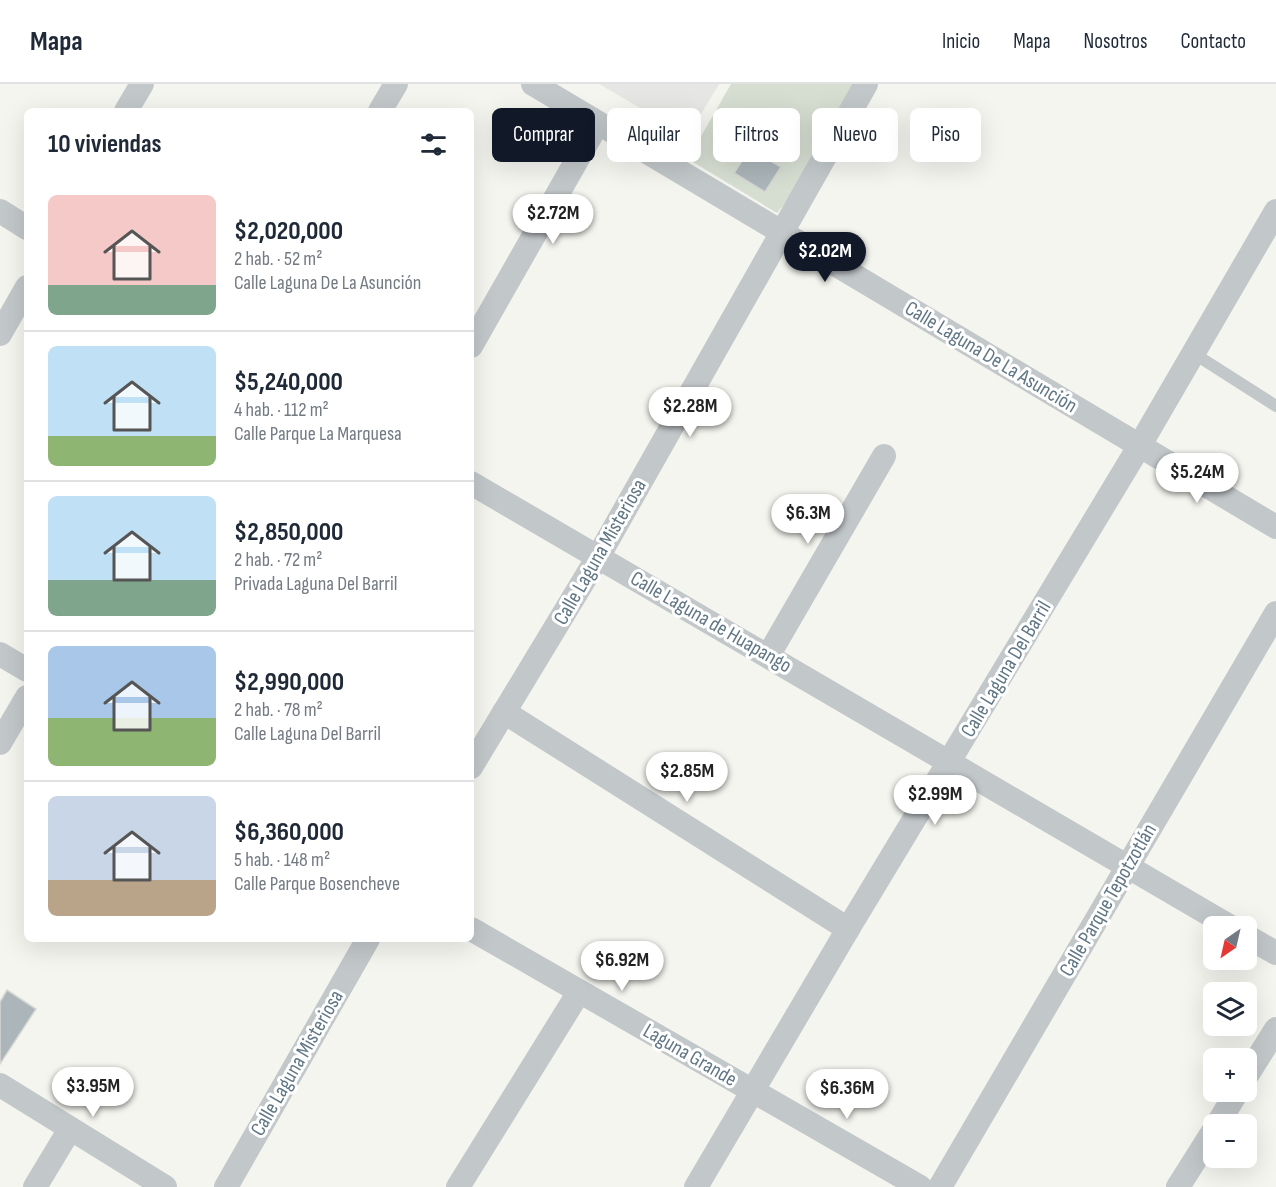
<!DOCTYPE html>
<html lang="es">
<meta charset="utf-8">
<style>
:root{--surface:#fff;--page:#f2f2f3;--text:#1f2937;--muted:#747a83;--line:#e0e1e3;--accent:#111827}
body{margin:0;font-family:"Sofia Sans Condensed",sans-serif;background:var(--page);color:var(--text);height:100vh;display:flex;flex-direction:column;font-size:22px;white-space:nowrap}
*{box-sizing:border-box;margin:0}
p{font-size:20px;color:var(--muted)}
.icon{flex:none;width:33px;height:33px;fill:none;stroke:currentColor;stroke-width:2;stroke-linecap:round;stroke-linejoin:round}
.map{position:relative;flex:1;overflow:hidden}
.side{position:absolute;left:24px;top:24px;width:450px;height:834px;display:flex;flex-direction:column;background:var(--surface);border-radius:9px;box-shadow:0 6px 24px #0002}
.side>*{flex:none}
.hud{position:absolute;left:492px;top:24px;width:570px;height:54px;display:flex;gap:12px}
.needle{width:39px;rotate:214deg}
.buttons{position:absolute;left:1203px;top:832px;display:grid;gap:12px}
.buttons a{display:grid;place-items:center;width:54px;height:54px;border-radius:9px;background:var(--surface);box-shadow:0 6px 24px #0002;font-size:30px}
.price{position:absolute;translate:-50% -51px;padding:0 14px;border-radius:21px;background:#fff;color:#222;font-size:20px;line-height:39px;filter:drop-shadow(0 2px 3px #0008)}
.price::after{content:'';position:absolute;left:50%;top:36px;width:18px;height:14px;margin-left:-9px;background:inherit;clip-path:polygon(0 0,100% 0,50% 100%)}
.price.on{background:var(--accent);color:#fff}
ul{padding:0;list-style:none}
li{display:flex;align-items:center;gap:18px;height:150px;padding:0 24px}
li+li{border-top:2px solid var(--line)}
li span{display:grid;place-items:center;flex:none;width:168px;height:120px;border-radius:9px;color:#555}
li>.icon{margin-inline-start:auto}
span .icon{width:72px;height:72px;fill:#fffc;stroke-width:1}
li b{font-size:26px}
h2{display:flex;justify-content:space-between;align-items:center;height:72px;padding:0 24px;font-size:26px}
.tag{padding:0 21px;border-radius:9px;background:var(--surface);box-shadow:0 6px 24px #0002;font-size:21px;line-height:54px}
.tag.on{background:var(--accent);color:#fff}
header{display:flex;align-items:center;gap:36px;box-sizing:border-box;height:84px;padding:0 30px;background:var(--surface);border-bottom:2px solid var(--line)}
header strong{font-size:28px}
nav{display:flex;gap:33px;margin-inline-start:auto;font-size:21px}
.map>svg:first-child{display:block}
.built{fill:#e6e6e4}
.green{fill:#d6ddd1}
.building{fill:#acb6ba;stroke:#d6d6d3;stroke-width:1.5}
.lines{fill:none;stroke-linecap:round;stroke-linejoin:round}
.lane{stroke:#c2c7ca;stroke-width:12}
.street{stroke:#c2c7ca;stroke-width:24}
.labels{text-anchor:middle;dominant-baseline:central;stroke-width:6;stroke-linejoin:round;paint-order:stroke}
.street-label{font-size:21px;fill:#617785;stroke:#fff}
</style>
<header>
<strong>Mapa</strong>
<nav><a>Inicio</a><a>Mapa</a><a>Nosotros</a><a>Contacto</a></nav>
</header>
<div class="map">
<svg width="1276" height="1103" viewBox="0 0 1276 1103">
<rect width="100%" height="100%" fill="#f5f5f0"/>
<path class="built" d="M599 0H719L688 52Z"/>
<path class="green" d="M731 0H866L827 68 777 129 688 75Z"/>
<g class="building">
<path d="M750 65 781 83 765 108 734 89Z"/>
<path d="M7 906 36 925 0 980V918Z"/>
</g>
<g class="lines">
<path class="lane" d="M1193 269 1276 322"/>
<g class="street">
<path d="M533 0 1276 443"/>
<path d="M126 27 142 0"/>
<path d="M380 27 396 0"/>
<path d="M0 127 27 144"/>
<path d="M0 250 27 203"/>
<path d="M471 262 598 39"/>
<path d="M471 399 1231 843"/>
<path d="M0 570 27 586"/>
<path d="M768 572 884 372"/>
<path d="M504 628 848 845"/>
<path d="M0 659 27 613"/>
<path d="M471 683 598 473 866 0"/>
<path d="M471 845 920 1103"/>
<path d="M1246 852 1276 869"/>
<path d="M1246 993 1276 945"/>
<path d="M0 1001 165 1103"/>
<path d="M1217 1041 1237 1008"/>
<path d="M35 1103 70 1045"/>
<path d="M226 1103 368 855"/>
<path d="M458 1103 579 908"/>
<path d="M696 1103 848 845 1140 361 1276 127"/>
<path d="M940 1103 1276 529"/>
<path d="M1178 1103 1214 1046"/>
</g>
</g>
<g class="labels">
<g class="street-label">
<text transform="translate(991 273) rotate(31)">Calle Laguna De La Asunción</text>
<text transform="translate(600 468) rotate(-60)">Calle Laguna Misteriosa</text>
<text transform="translate(711 538) rotate(30)">Calle Laguna de Huapango</text>
<text transform="translate(1006 585) rotate(-59)">Calle Laguna Del Barril</text>
<text transform="translate(1108 816) rotate(-60)">Calle Parque Tepotzotlán</text>
<text transform="translate(690 971) rotate(30)">Laguna Grande</text>
<text transform="translate(297 979) rotate(-60)">Calle Laguna Misteriosa</text>
</g>
</g>
</svg>
<div class="buttons">
<a><svg class="needle" viewBox="-14 -14 28 28"><path d="M0-13l5 13h-10z" fill="#e53935"/><path d="M0 13l5-13h-10z" fill="#747a83"/></svg></a>
<a><svg class="icon" aria-label="layers" viewBox="0 0 24 24"><path d="M12 4l9 5-9 5-9-5zM3 14l9 5 9-5"/></svg></a>
<a>+</a>
<a>−</a>
</div>
<b class="price" style="left:553px;top:161px">$2.72M</b>
<b class="price on" style="left:825px;top:199px">$2.02M</b>
<b class="price" style="left:690px;top:354px">$2.28M</b>
<b class="price" style="left:1197px;top:420px">$5.24M</b>
<b class="price" style="left:808px;top:461px">$6.3M</b>
<b class="price" style="left:687px;top:719px">$2.85M</b>
<b class="price" style="left:935px;top:742px">$2.99M</b>
<b class="price" style="left:622px;top:908px">$6.92M</b>
<b class="price" style="left:93px;top:1034px">$3.95M</b>
<b class="price" style="left:847px;top:1036px">$6.36M</b>
<div class="hud">
<a class="tag on">Comprar</a>
<a class="tag">Alquilar</a>
<a class="tag">Filtros</a>
<a class="tag">Nuevo</a>
<a class="tag">Piso</a>
</div>
<section class="side">
<h2>10 viviendas<svg class="icon" aria-label="filters" viewBox="0 0 24 24"><path d="M4 7h16M4 17h16"/><circle cx="9" cy="7" r="2"/><circle cx="15" cy="17" r="2"/></svg></h2>
<ul>
<li><span style="background:linear-gradient(#f6c9c9 75%,#7fa58c 0)"><svg class="icon" aria-label="home" viewBox="0 0 24 24"><path d="M3 11l9-7 9 7M6 9v11h12V9"/></svg></span><div><b>$2,020,000</b><p>2 hab. · 52 m²</p><p>Calle Laguna De La Asunción</p></div></li>
<li><span style="background:linear-gradient(#bfe0f5 75%,#8fb573 0)"><svg class="icon" aria-label="home" viewBox="0 0 24 24"><path d="M3 11l9-7 9 7M6 9v11h12V9"/></svg></span><div><b>$5,240,000</b><p>4 hab. · 112 m²</p><p>Calle Parque La Marquesa</p></div></li>
<li><span style="background:linear-gradient(#bfe0f5 70%,#7fa58c 0)"><svg class="icon" aria-label="home" viewBox="0 0 24 24"><path d="M3 11l9-7 9 7M6 9v11h12V9"/></svg></span><div><b>$2,850,000</b><p>2 hab. · 72 m²</p><p>Privada Laguna Del Barril</p></div></li>
<li><span style="background:linear-gradient(#a9c7e8 60%,#8fb573 0)"><svg class="icon" aria-label="home" viewBox="0 0 24 24"><path d="M3 11l9-7 9 7M6 9v11h12V9"/></svg></span><div><b>$2,990,000</b><p>2 hab. · 78 m²</p><p>Calle Laguna Del Barril</p></div></li>
<li><span style="background:linear-gradient(#c9d6e8 70%,#b9a48a 0)"><svg class="icon" aria-label="home" viewBox="0 0 24 24"><path d="M3 11l9-7 9 7M6 9v11h12V9"/></svg></span><div><b>$6,360,000</b><p>5 hab. · 148 m²</p><p>Calle Parque Bosencheve</p></div></li>
</ul>
</section>
</div>
